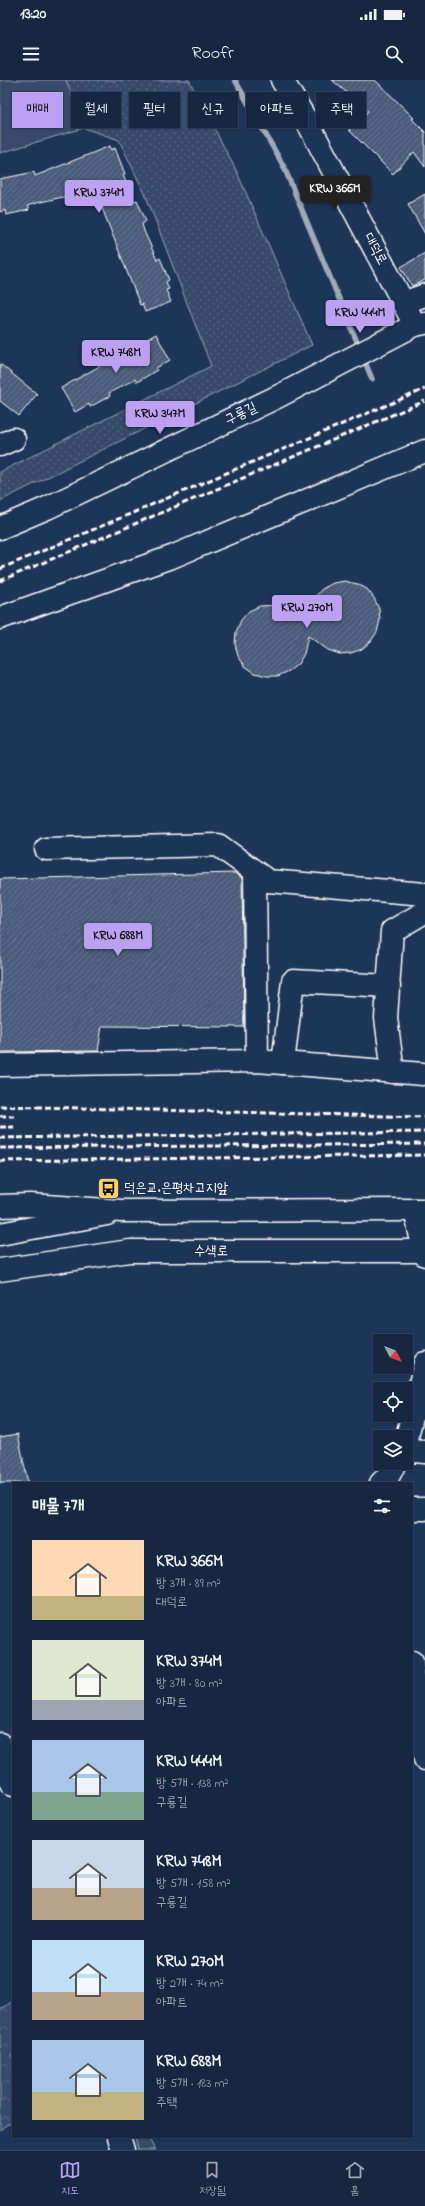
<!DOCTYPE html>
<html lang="ko">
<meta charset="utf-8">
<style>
:root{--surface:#162841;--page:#23344c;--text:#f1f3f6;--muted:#9ea6b1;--line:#35445a;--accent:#bca0f2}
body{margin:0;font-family:"Indie Flower","Poor Story",sans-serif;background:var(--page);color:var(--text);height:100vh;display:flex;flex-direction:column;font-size:15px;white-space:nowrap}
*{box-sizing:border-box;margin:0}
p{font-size:13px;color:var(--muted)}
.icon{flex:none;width:22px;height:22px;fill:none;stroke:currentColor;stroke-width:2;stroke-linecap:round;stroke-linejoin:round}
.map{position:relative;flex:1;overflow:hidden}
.side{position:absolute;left:12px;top:1402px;width:401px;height:656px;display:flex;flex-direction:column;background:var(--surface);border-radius:0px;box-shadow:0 1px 3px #0004,0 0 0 1px var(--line)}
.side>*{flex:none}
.guide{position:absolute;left:12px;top:12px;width:401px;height:36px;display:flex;gap:8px}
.needle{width:26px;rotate:132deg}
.controls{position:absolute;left:373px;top:1254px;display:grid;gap:8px}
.controls a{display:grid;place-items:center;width:40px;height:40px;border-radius:0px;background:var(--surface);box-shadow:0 1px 3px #0004,0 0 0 1px var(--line);font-size:20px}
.price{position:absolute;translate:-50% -34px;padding:0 9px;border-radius:4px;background:var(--accent);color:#111;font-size:13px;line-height:26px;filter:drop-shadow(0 1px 2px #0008)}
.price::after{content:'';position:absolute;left:50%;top:24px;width:12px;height:9px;margin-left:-6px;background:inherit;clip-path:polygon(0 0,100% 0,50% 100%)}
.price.current{background:#222;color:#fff}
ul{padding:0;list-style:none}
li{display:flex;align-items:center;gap:12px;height:100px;padding:0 20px}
li span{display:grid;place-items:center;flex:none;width:112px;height:80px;border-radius:0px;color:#555}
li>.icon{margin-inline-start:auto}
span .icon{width:48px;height:48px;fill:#fffc;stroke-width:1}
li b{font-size:17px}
h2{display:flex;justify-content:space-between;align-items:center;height:48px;padding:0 20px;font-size:17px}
.tag{padding:0 14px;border-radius:0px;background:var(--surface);box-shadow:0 1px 3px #0004,0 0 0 1px var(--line);font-size:14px;line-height:36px}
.tag.current{background:var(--accent);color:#111}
.status{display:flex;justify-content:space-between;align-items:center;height:28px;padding:0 20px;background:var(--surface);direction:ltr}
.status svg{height:11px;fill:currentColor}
header{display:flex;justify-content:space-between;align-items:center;height:52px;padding:0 20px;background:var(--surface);font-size:18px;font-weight:600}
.dock{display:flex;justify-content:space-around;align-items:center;height:56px;border-top:1px solid var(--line);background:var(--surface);font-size:11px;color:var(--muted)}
.dock a{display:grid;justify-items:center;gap:2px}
.dock .current{color:var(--accent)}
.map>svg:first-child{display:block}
.grass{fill:url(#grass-dots);stroke:#9aa5b4}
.forest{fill:url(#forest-crowns);stroke:#9aa5b4}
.park{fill:#364b69;stroke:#9aa5b4}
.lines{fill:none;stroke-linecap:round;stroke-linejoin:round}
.stream{stroke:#a0aab8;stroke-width:5.5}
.building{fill:url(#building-hatch);stroke:#fff}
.minor-casing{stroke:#fff;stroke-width:25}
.major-casing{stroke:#fff;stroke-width:25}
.minor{stroke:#1d3557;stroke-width:22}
.major{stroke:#1d3557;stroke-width:22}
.rail{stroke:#fff;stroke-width:3;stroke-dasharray:6 3;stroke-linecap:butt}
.labels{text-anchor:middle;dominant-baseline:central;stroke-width:3;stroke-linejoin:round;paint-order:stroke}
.street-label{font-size:14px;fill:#fff;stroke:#1d3557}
.poi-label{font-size:14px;fill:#fff;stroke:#1d3557;text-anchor:start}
</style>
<div class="status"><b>13:20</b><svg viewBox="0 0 49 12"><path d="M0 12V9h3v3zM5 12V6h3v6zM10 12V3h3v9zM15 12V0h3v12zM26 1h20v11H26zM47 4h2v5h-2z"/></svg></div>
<header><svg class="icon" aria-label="menu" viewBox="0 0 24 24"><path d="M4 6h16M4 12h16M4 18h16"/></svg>Roofr<svg class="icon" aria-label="search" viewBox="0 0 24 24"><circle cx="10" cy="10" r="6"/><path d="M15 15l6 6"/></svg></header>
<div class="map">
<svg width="425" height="2070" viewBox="0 0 425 2070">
<defs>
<pattern id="grass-dots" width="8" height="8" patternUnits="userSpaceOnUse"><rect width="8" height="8" fill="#364b69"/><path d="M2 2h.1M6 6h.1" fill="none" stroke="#546680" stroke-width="1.8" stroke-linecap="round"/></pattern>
<pattern id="forest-crowns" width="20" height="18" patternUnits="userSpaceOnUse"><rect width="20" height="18" fill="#364b69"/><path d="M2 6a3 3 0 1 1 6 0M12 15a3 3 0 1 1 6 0" fill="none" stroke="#546680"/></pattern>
<pattern id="building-hatch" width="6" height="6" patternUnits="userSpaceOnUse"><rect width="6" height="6" fill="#4a5d79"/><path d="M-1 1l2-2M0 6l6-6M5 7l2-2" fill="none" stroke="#65758d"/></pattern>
</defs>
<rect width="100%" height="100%" fill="#1d3557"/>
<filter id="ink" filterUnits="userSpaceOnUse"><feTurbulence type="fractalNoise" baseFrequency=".025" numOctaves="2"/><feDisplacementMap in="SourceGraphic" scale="8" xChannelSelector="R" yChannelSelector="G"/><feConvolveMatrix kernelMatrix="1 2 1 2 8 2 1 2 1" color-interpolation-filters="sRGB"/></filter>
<g filter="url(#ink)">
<path class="grass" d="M66 0H189L237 92 312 265 0 421V392L211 286 146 116 119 60 84 48Z"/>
<g class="forest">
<path d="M13 1921V2042L6 2045 0 2050V1930Z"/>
<path d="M135 2057H148L155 2070H138Z"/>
</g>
<path class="park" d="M0 0H66L84 48 0 73Z"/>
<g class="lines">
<g class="stream">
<path d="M235 0 284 87 360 269"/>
<path d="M363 277 372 299"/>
</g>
</g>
<g class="building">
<path d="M332 0H375L414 38 412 39 425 52V87L414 72 393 94 349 50 368 31Z"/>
<path d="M110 66 111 70 115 68 125 94 123 95 134 121 137 120 146 141 142 144 144 151 157 180 160 178 169 200 166 202 169 209 166 210 171 222 145 232 142 224 140 225 95 110 90 112 89 108 81 111 80 109 63 117 36 123 27 126 29 130 6 135 5 130 0 132V99L34 92 35 96Z"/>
<path d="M425 114V154L408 124Z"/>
<path d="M425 173V200L412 206 401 187Z"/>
<path d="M156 254 170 280 156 288 157 290 137 302 135 299 109 313 110 316 90 327 89 324 75 332 61 308Z"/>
<path d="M0 284 37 314 19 336 0 321Z"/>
<path d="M345 501 357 504 367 509 374 518 379 529 380 540 377 552 371 561 362 569 351 573 340 574 328 570 308 556 304 574 298 584 289 591 278 596H267L255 593 245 586 238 576 235 564 236 552 241 540 249 531 260 526 281 525 305 538 314 518 322 509 333 503Z"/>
<path d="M235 793 242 798 244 947 102 946 98 971 0 972V799Z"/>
<path d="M18 1354 28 1403H0V1357Z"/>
</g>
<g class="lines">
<defs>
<g id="minor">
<path d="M282 0 309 45 415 245 425 243"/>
<path d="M403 223 425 215"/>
<path d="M0 365 14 359"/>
<path d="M0 538 174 476 425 371"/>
<path d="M46 769 218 765 268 801 425 814"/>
<path d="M255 792 257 981"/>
<path d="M283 983 293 901 389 906"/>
<path d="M0 985 257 981 423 994"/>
<path d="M393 992 386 938 392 851 425 832"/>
<path d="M415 1130 425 1175"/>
<path d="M0 1154 107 1134"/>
<path d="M406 1361 425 1283"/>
<path d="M406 1374 412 1371 425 1372"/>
<path d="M381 1403 389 1395 395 1383"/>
<path d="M412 1429H425"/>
<path d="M412 1582 425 1679"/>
<path d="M0 1664 5 1688 13 1705"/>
<path d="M119 2057 123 2070"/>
</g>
<g id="major">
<path d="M0 448 47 428 279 316 415 245"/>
<path d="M0 1126 30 1125 122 1131 425 1130"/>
<path d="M0 1190 130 1171H425"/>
</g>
</defs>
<use href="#minor" class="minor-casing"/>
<use href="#major" class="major-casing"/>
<use href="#minor" class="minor"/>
<use href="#major" class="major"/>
<g class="rail">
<path d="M0 489 425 309"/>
<path d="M0 501 425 321"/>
<path d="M0 1026 425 1037"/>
<path d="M0 1036H14"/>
<path d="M0 1047H14"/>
<path d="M0 1058 425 1052"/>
<path d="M0 1068 425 1064"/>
<path d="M0 1081 425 1075"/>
</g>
</g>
</g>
<defs>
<symbol id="bus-square" viewBox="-11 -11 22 22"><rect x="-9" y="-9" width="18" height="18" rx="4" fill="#ffd166" stroke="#1d3557"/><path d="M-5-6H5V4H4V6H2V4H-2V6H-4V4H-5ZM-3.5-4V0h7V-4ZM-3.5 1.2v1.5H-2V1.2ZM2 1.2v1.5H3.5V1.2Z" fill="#111"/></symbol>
</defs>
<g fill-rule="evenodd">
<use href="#bus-square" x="96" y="1096" width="25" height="25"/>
</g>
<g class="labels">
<g class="street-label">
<text transform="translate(375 169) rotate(62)">대덕로</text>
<text transform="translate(241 334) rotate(-26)">구룡길</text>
<text x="211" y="1171">수색로</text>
</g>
<g class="poi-label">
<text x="124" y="1108">덕은교.은평차고지앞</text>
</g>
</g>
</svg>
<div class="controls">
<a><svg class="needle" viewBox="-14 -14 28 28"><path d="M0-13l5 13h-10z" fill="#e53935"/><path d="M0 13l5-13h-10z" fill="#9ea6b1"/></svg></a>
<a><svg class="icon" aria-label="locate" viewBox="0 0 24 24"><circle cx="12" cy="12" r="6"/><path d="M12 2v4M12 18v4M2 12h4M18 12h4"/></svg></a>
<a><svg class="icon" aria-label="layers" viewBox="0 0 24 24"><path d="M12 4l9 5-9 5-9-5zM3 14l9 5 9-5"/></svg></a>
</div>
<b class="price current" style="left:335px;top:130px">KRW 366M</b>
<b class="price" style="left:99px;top:134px">KRW 374M</b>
<b class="price" style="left:360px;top:254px">KRW 444M</b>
<b class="price" style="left:116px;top:294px">KRW 748M</b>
<b class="price" style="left:160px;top:355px">KRW 347M</b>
<b class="price" style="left:307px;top:549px">KRW 270M</b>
<b class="price" style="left:118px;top:877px">KRW 688M</b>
<div class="guide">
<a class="tag current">매매</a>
<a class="tag">월세</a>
<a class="tag">필터</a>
<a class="tag">신규</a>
<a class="tag">아파트</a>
<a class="tag">주택</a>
</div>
<section class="side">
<h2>매물 7개<svg class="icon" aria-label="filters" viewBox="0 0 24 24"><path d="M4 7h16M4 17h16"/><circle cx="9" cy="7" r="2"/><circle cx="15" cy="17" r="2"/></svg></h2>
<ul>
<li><span style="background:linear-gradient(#ffd9b3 70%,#c2b280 0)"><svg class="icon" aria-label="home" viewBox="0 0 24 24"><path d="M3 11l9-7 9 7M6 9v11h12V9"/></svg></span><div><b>KRW 366M</b><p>방 3개 · 89 m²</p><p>대덕로</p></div></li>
<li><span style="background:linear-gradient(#dfe7d0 75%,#9aa5b1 0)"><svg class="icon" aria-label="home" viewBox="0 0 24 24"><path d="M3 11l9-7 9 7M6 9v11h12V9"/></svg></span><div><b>KRW 374M</b><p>방 3개 · 80 m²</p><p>아파트</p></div></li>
<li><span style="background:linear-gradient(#a9c7e8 65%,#7fa58c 0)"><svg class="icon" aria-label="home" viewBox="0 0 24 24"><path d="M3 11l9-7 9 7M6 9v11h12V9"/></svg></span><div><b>KRW 444M</b><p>방 5개 · 138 m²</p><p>구룡길</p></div></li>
<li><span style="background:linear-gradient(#c9d6e8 60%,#b9a48a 0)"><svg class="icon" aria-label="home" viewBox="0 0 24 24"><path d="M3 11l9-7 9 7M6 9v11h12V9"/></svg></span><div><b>KRW 748M</b><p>방 5개 · 158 m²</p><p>구룡길</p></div></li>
<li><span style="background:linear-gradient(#bfe0f5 65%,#b9a48a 0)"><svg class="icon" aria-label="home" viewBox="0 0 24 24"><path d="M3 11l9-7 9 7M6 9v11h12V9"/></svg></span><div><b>KRW 270M</b><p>방 2개 · 74 m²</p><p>아파트</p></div></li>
<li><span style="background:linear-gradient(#a9c7e8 65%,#c2b280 0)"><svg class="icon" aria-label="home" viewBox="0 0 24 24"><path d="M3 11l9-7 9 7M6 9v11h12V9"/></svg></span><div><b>KRW 688M</b><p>방 5개 · 183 m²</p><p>주택</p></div></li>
</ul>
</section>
</div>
<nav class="dock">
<a class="current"><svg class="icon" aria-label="map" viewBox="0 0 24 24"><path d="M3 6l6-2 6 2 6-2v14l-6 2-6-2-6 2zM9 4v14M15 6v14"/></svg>지도</a>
<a><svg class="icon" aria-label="saved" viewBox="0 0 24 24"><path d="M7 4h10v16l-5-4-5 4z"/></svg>저장됨</a>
<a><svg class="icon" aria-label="home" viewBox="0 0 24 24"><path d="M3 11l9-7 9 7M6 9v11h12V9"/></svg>홈</a>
</nav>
